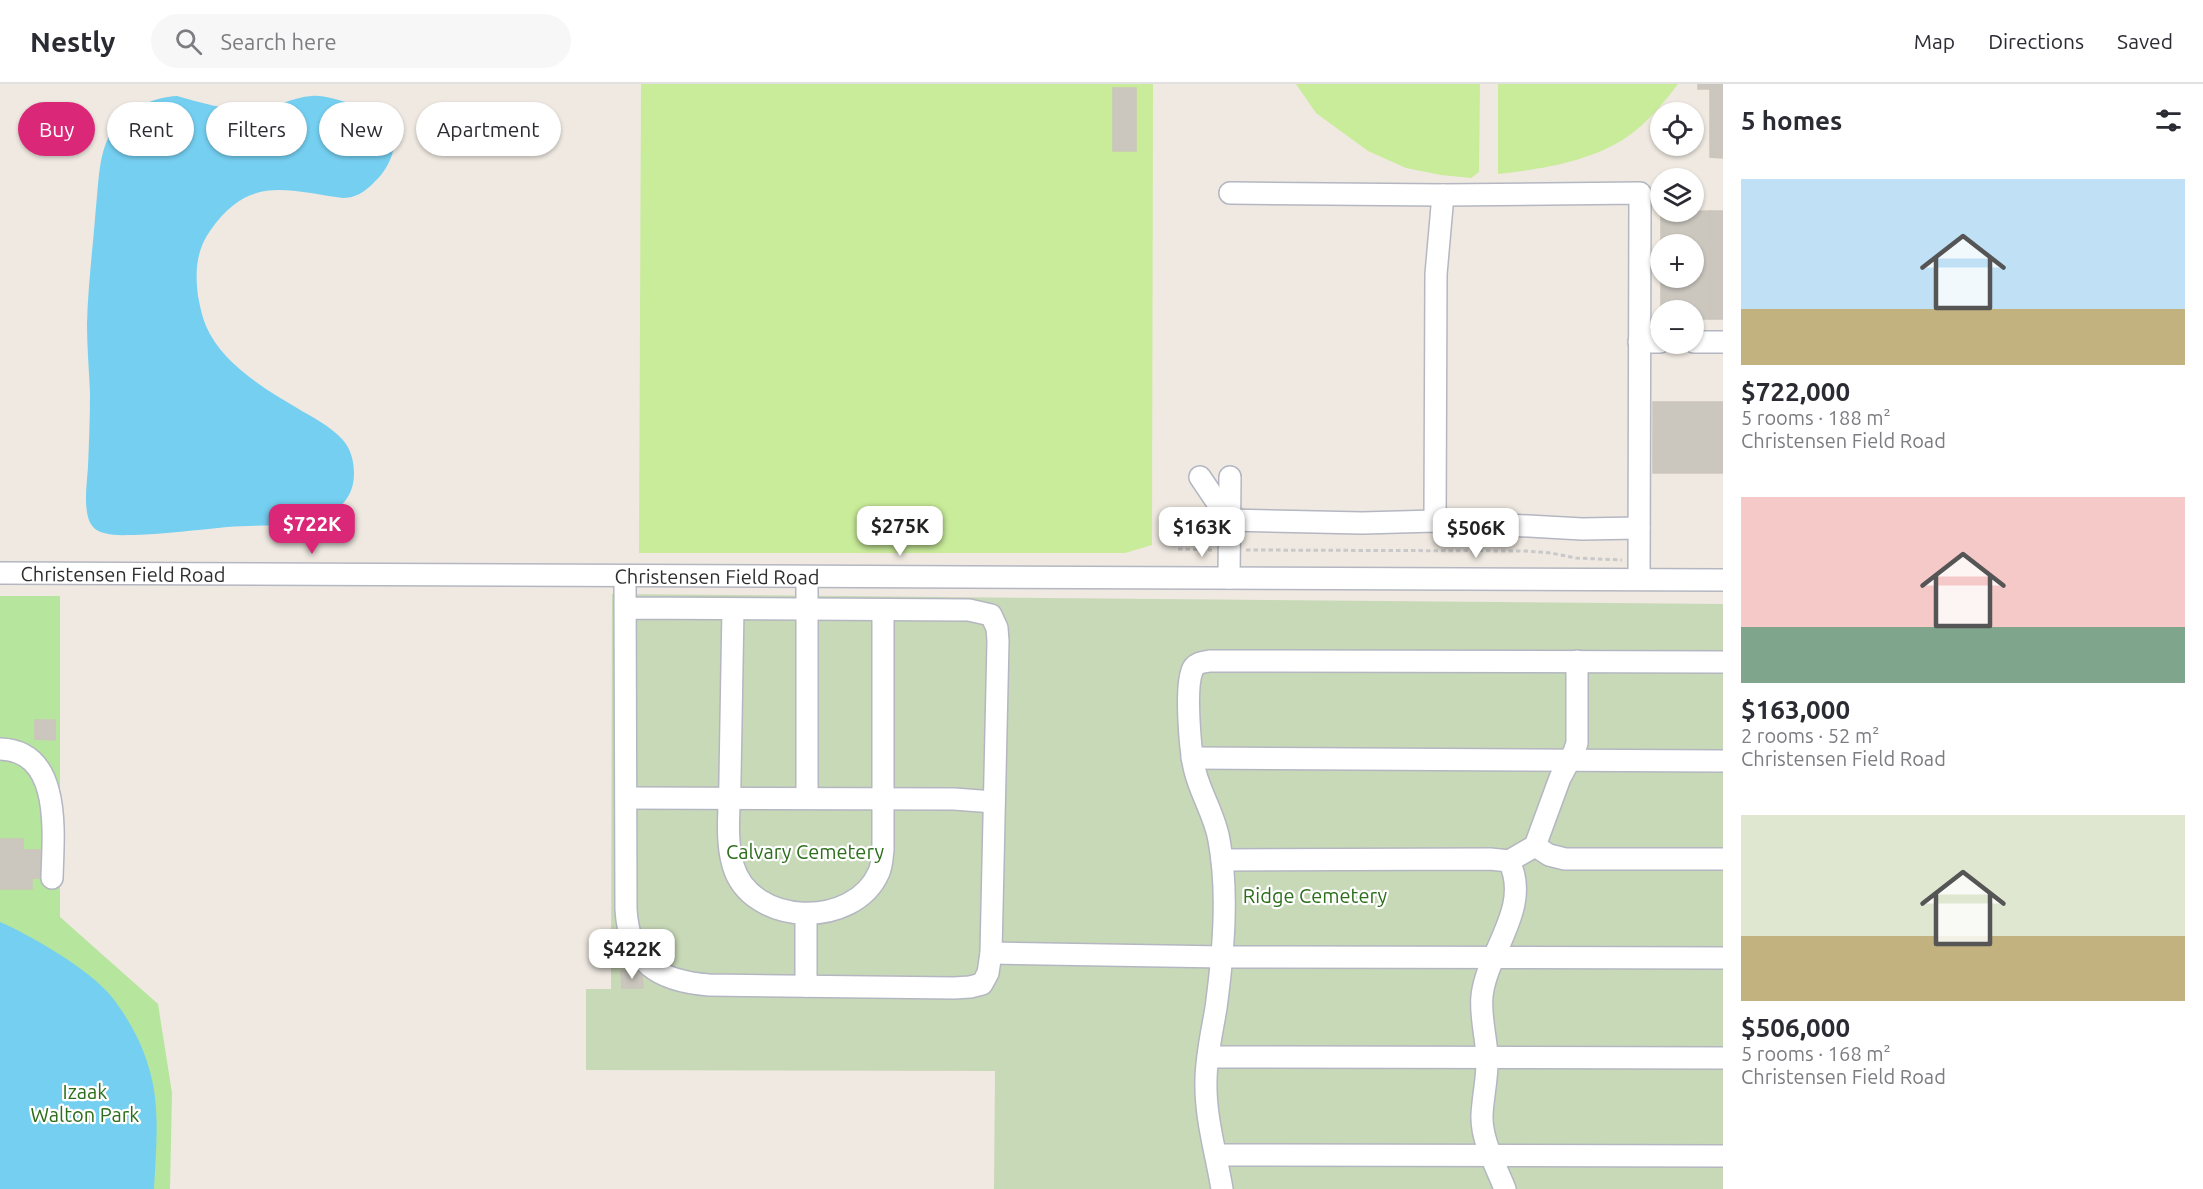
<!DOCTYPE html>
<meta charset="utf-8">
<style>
:root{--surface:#fff;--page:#f7f7f7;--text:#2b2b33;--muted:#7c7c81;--line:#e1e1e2;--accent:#db2777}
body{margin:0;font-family:Ubuntu,sans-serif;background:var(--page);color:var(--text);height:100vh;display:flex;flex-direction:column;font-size:22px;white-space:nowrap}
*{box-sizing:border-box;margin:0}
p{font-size:20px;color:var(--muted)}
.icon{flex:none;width:33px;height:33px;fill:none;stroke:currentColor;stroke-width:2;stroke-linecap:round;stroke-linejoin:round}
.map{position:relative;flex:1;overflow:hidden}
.panel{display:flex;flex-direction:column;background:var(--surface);width:480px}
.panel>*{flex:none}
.guide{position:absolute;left:18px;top:18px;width:570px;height:54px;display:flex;gap:12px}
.fabs{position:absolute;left:1650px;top:18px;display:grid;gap:12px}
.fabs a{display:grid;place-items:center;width:54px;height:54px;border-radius:50%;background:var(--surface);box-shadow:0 2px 4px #0004;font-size:30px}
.price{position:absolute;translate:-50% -51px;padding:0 14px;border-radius:12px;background:#fff;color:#222;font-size:20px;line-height:39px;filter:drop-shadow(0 2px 3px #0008)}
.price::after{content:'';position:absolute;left:50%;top:36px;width:18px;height:14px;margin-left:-9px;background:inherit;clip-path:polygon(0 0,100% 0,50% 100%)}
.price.active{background:var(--accent);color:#fff}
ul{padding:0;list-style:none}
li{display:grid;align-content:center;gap:12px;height:318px;padding:0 18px}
li span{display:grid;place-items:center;height:186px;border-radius:0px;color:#555}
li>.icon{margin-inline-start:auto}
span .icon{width:108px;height:108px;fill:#fffc;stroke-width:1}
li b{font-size:26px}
h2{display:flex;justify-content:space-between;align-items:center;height:72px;padding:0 18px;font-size:26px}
.tag{padding:0 21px;border-radius:27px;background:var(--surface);box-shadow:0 2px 4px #0004;font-size:21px;line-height:54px}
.tag.active{background:var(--accent);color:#fff}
header{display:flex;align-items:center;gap:36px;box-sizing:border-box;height:84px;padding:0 30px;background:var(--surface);border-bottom:2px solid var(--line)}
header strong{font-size:28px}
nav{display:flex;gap:33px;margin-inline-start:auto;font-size:21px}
.search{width:420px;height:54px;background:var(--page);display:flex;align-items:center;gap:15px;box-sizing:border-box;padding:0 21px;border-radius:33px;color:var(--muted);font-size:22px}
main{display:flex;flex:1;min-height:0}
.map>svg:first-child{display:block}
.green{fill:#b6e59e}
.cemetery{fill:#c8d9b8}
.pitch{fill:#c9ec9a}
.water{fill:#75cff0}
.building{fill:#cbc7bf;stroke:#cbc5ba;stroke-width:1.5}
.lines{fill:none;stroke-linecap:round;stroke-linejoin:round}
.minor-casing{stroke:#b4b7c1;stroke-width:24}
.path{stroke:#c9c9c9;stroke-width:3;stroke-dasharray:4.5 3;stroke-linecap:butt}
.minor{stroke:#fff;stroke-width:21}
.labels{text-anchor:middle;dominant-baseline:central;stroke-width:4.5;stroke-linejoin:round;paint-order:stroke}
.street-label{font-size:20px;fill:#2e2e2e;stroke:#fff}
.park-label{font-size:20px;fill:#2c6e1b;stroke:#fff}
</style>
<header>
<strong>Nestly</strong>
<div class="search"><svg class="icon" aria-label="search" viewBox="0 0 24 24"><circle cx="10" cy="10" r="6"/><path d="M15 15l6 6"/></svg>Search here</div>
<nav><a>Map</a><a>Directions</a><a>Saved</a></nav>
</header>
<main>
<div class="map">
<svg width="1723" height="1105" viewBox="0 0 1723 1105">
<rect width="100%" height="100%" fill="#efe9e1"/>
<path class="green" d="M0 512H60V833L158 920 172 1009 170 1105H0Z"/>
<path class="cemetery" d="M612 510 1723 520V1105H994L995 987 586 986V905H611Z"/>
<g class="pitch">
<path d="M641 0H1153L1152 461 1125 469H639Z"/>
<path d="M1296 0H1480L1479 88 1471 94 1441 91 1406 84 1368 67 1316 29Z"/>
<path d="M1498 0H1678C1663 20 1647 39 1627 53 1590 78 1541 85 1498 90Z"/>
</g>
<g class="water">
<path d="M177 12C202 19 228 27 254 26 274 25 292 13 312 12 330 10 381 28 391 44 400 58 390 80 381 91 370 103 360 114 343 114 287 107 249 90 210 147 196 167 195 188 198 212 200 222 202 233 206 242 221 278 264 305 297 324 312 333 330 342 342 355 351 365 354 377 354 390 354 425 320 439 289 441 269 442 248 441 227 443 196 446 166 450 134 451 124 451 114 452 104 449 95 447 90 441 88 433 84 417 87 399 88 383 89 358 90 333 90 309 89 286 87 263 87 240 88 201 93 162 96 123 99 99 98 65 114 45 129 25 153 13 177 12Z"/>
<path d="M0 838C32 852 89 885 111 912 127 932 141 957 148 981 161 1020 156 1065 154 1105H0Z"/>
</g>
<g class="building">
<path d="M1698 0H1723V74L1710 73V5H1698Z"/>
<rect x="1113" y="4" width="23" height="63"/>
<path d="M1710 127V235H1694V226H1661V194H1694V160H1661V128Z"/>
<rect x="1710" y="127" width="13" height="108"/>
<rect x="1653" y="318" width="70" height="71"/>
<path d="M35 636H55V656L35 655Z"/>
<path d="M0 755H23V766H42V794H32V805H0Z"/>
<path d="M621 887H642L643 904H622Z"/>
</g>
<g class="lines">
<defs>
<g id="minor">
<path d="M1230 109 1443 111 1640 109 1639 495"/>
<path d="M1639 258H1660"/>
<path d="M1694 258H1723"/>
<path d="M1200 393 1229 436"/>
<path d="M1229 436 1362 439 1435 437 1582 445 1639 444"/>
<path d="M1435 437 1436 190 1443 111"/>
<path id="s1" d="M0 489 1723 496"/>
<path d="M625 492 626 825C629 879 658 897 709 901L954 904 970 903 982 900 988 889 991 869 998 557 997 544 991 531 969 526 625 524"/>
<path d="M807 493V713"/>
<path d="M1229 494 1230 393"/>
<path d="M733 525C732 581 731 638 730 694 730 721 725 754 733 781 750 842 854 846 879 788 882 781 882 773 883 766V526"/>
<path d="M0 665C63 667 53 751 52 794"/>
<path d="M1192 674 1723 677"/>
<path d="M626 714 954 715 994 718"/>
<path d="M1535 762 1549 771 1565 775H1723"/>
<path d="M1222 776 1490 775 1509 777 1535 762 1560 694 1574 668 1577 659V577"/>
<path d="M806 830V902"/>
<path d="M991 869 1223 873 1723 874"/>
<path d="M1209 973 1723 974"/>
<path d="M1216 1071 1723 1072"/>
<path d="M1222 1105C1216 1069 1205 1033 1206 997 1206 973 1212 948 1216 924 1223 871 1229 810 1219 756 1215 732 1201 711 1195 687 1190 668 1185 605 1192 587 1194 579 1203 578 1210 577L1723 578"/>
<path d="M1505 1105C1496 1082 1481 1056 1482 1031 1483 1011 1488 992 1487 972 1486 952 1480 932 1482 912 1487 867 1532 824 1509 777"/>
</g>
</defs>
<use href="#minor" class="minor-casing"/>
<g class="path">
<path d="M1178 465 1212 466"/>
<path d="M1246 466 1526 467 1551 469 1576 474 1622 476"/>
</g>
<use href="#minor" class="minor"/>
</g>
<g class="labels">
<g class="street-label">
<text stroke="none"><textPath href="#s1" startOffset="123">Christensen Field Road</textPath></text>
<text stroke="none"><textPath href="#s1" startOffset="717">Christensen Field Road</textPath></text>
</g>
<g class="park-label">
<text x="805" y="767">Calvary Cemetery</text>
<text x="1315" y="811">Ridge Cemetery</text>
<text x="85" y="1007">Izaak<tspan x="85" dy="23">Walton Park</tspan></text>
</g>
</g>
</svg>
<div class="fabs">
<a><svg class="icon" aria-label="locate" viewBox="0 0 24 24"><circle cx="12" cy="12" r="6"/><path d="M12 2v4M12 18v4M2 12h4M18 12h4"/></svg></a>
<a><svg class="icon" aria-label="layers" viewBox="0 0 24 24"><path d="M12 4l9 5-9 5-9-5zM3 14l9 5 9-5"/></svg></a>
<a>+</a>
<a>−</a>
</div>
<b class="price active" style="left:312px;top:471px">$722K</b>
<b class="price" style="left:900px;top:473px">$275K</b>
<b class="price" style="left:1202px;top:474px">$163K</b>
<b class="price" style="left:1476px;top:475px">$506K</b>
<b class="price" style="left:632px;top:896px">$422K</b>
<div class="guide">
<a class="tag active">Buy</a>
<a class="tag">Rent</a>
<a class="tag">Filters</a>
<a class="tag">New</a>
<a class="tag">Apartment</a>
</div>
</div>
<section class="panel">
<h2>5 homes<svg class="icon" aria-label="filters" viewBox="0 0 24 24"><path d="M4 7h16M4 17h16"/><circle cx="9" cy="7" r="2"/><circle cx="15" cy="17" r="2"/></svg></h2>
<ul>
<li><span style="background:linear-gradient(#bfe0f5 70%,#c2b280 0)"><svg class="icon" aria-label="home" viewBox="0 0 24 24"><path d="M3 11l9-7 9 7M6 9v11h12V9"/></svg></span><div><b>$722,000</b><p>5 rooms · 188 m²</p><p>Christensen Field Road</p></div></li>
<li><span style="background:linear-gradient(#f6c9c9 70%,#7fa58c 0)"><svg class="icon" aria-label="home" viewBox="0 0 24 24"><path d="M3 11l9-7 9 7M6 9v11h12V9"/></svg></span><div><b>$163,000</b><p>2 rooms · 52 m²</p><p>Christensen Field Road</p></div></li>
<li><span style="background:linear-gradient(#dfe7d0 65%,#c2b280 0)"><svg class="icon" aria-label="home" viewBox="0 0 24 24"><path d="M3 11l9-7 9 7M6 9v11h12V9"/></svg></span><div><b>$506,000</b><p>5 rooms · 168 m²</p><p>Christensen Field Road</p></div></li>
</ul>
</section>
</main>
